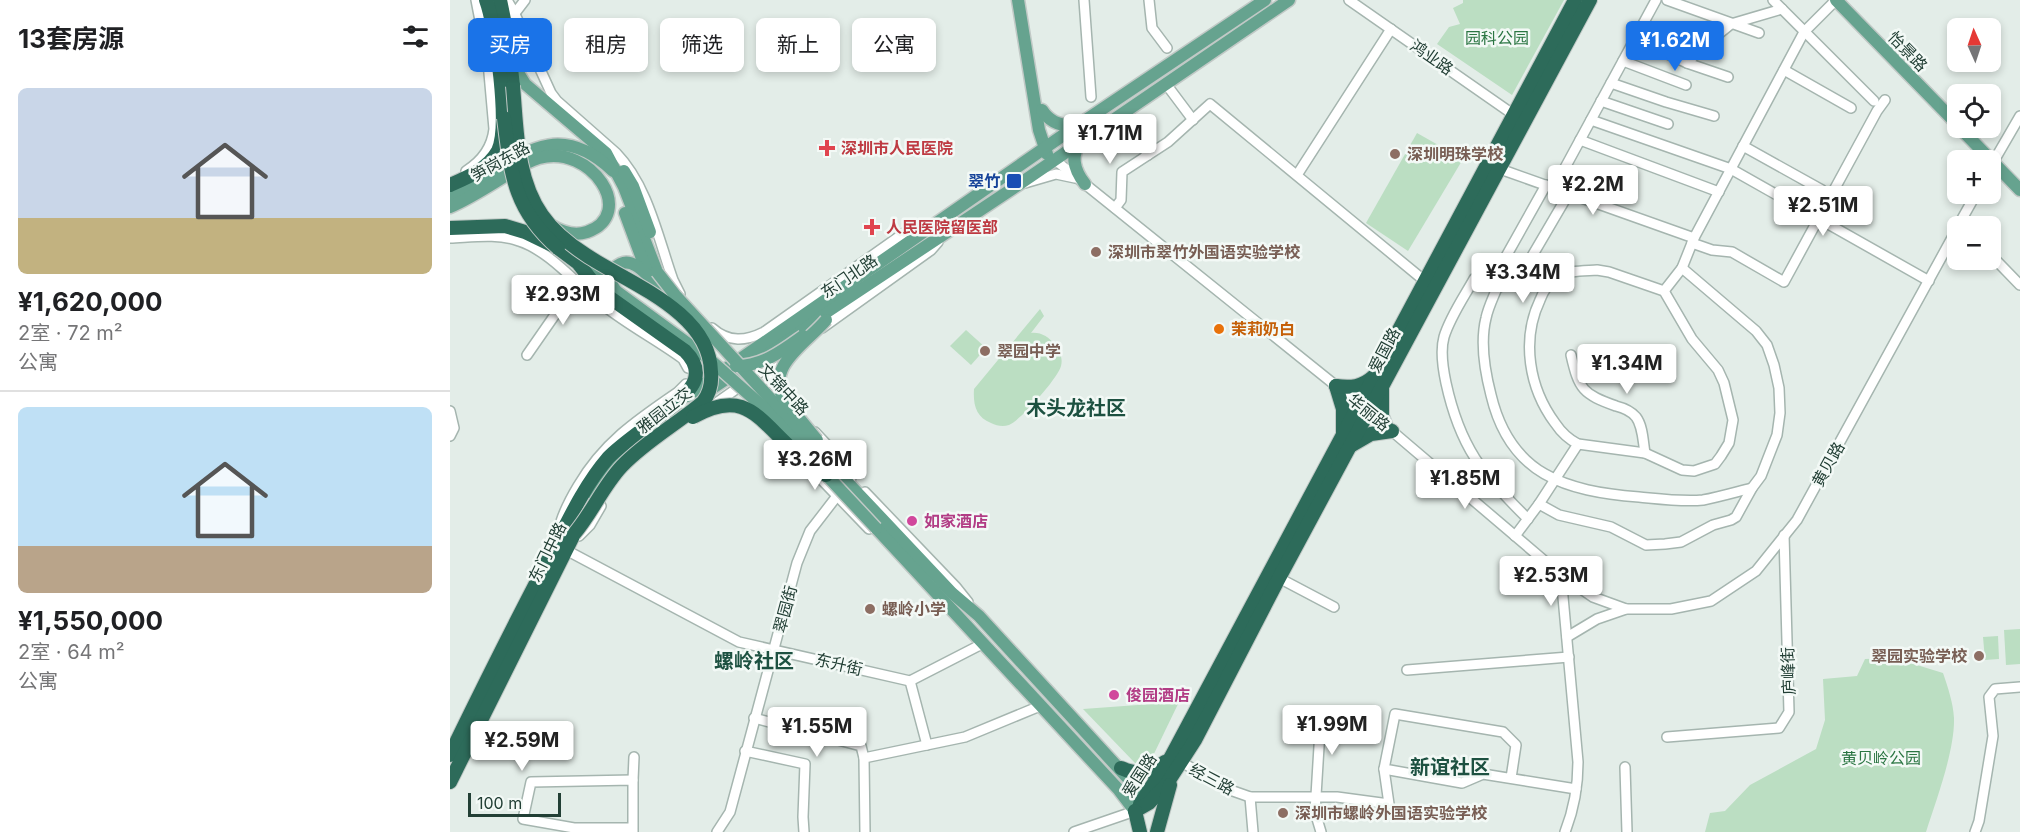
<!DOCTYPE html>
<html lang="zh">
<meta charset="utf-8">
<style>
:root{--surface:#fff;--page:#f6f6f6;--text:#202124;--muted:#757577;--line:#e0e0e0;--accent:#1a73e8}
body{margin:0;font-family:Inter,"Noto Sans SC",sans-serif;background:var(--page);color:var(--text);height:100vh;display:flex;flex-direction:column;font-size:22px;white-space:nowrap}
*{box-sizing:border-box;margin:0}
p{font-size:20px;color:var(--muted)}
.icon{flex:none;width:33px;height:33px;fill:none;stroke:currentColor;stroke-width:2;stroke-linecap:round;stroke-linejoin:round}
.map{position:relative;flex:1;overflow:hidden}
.details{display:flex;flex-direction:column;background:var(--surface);width:450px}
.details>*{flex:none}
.banner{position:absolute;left:18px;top:18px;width:570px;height:54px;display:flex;gap:12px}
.needle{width:39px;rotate:357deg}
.tools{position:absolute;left:1497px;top:18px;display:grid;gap:12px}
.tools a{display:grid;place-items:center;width:54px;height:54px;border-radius:9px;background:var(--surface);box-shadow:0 3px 9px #0003;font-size:30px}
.scale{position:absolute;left:18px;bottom:15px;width:93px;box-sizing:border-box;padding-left:6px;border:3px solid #223f35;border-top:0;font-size:16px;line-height:21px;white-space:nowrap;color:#223f35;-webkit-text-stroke:4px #f3f9f6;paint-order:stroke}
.price{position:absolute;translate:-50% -51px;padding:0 14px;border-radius:6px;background:#fff;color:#222;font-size:20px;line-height:39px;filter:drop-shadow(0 2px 3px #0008)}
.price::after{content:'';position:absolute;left:50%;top:36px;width:18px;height:14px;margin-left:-9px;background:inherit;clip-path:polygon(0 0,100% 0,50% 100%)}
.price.on{background:var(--accent);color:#fff}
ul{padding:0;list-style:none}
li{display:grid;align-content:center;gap:12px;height:318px;padding:0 18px}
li+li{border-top:2px solid var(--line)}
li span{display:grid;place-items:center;height:186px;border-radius:9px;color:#555}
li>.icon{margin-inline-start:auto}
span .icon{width:108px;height:108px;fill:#fffc;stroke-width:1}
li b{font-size:26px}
h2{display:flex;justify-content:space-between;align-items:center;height:72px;padding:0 18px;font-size:26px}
.tag{padding:0 21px;border-radius:9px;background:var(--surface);box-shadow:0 3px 9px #0003;font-size:21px;line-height:54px}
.tag.on{background:var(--accent);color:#fff}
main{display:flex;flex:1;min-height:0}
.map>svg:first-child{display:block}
.green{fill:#bbdec2}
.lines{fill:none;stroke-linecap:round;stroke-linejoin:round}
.minor-casing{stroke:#a5b5af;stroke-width:12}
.major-casing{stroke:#c1c9c6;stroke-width:15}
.highway-casing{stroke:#c1c9c6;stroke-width:16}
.minor{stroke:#fff;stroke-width:9}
.major{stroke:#66a38f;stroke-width:12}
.highway{stroke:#2d6b5a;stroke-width:14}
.major-bridge-casing{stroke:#c1c9c6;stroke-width:15;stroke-linecap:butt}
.highway-bridge-casing{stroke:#c1c9c6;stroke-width:16;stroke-linecap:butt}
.major-bridge{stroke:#66a38f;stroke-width:12}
.highway-bridge{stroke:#2d6b5a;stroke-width:14}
.health-dot{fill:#e0444e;stroke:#f3f9f6;stroke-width:2}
.education-dot{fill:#8d6e63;stroke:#f3f9f6;stroke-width:2}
.transit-dot{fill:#1a4fb4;stroke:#f3f9f6;stroke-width:2}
.food-dot{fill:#e8710a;stroke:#f3f9f6;stroke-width:2}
.hotel-dot{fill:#d1479c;stroke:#f3f9f6;stroke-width:2}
.labels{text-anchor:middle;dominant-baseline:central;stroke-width:5;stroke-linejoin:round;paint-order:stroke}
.park-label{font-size:16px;fill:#2b7643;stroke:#f3f9f6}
.street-label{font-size:16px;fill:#223f35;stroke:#f3f9f6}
.health-label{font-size:16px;font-weight:bold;fill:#be3a42;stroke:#f3f9f6;text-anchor:start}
.education-label{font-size:16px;font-weight:bold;fill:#785e54;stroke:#f3f9f6;text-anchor:start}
.transit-label{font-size:16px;font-weight:bold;fill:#164399;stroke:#f3f9f6;text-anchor:end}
.food-label{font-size:16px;font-weight:bold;fill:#c56008;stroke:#f3f9f6;text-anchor:start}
.hotel-label{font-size:16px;font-weight:bold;fill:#b23c85;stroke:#f3f9f6;text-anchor:start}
.quarter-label{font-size:20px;font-weight:bold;fill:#1d5141;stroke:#f3f9f6}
</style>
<main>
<section class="details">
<h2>13套房源<svg class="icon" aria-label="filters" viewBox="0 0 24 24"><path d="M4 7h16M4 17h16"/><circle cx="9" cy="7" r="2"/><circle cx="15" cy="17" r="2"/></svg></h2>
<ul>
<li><span style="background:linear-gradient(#c9d6e8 70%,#c2b280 0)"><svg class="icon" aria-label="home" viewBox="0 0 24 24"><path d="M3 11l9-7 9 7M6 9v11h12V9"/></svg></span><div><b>¥1,620,000</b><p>2室 · 72 m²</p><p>公寓</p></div></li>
<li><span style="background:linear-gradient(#bfe0f5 75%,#b9a48a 0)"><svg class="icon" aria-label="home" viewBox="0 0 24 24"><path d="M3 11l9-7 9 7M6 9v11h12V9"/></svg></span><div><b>¥1,550,000</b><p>2室 · 64 m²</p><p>公寓</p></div></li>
</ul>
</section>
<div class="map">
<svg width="1570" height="832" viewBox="0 0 1570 832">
<rect width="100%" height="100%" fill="#e3ede8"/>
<g class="green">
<path d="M1013 0H1114L1062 95 987 44 999 27 1010 24 1003 8 1013 3Z"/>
<path d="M967 133 1013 159 958 251 916 223Z"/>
<path d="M590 309 594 316 581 333C591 332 599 337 605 345 610 352 613 358 611 366 608 378 571 420 559 425 553 427 547 426 541 423 526 417 523 405 524 389Z"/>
<path d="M516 330 536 348 521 365 500 346Z"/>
<path d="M1570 629V664L1556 665 1554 630Z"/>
<path d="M1548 636 1549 659 1535 660 1533 637Z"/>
<path d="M1444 658 1493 673C1498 688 1503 702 1504 718 1505 750 1486 801 1476 832H1255L1260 813 1275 811 1300 785 1366 749 1375 720 1373 679 1407 676 1415 659Z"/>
<path d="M729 702 700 762 685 763 633 709Z"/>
</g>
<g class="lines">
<defs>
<g id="minor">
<path d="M57 0 64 12 101 93 107 101 166 153C198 186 208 238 223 280L230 294"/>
<path d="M634 0 641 97"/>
<path d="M699 0 702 28 717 48"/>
<path d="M899 0 1064 115"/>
<path d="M1217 0 1309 33"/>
<path d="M1323 0 1424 101"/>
<path d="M62 17 75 0"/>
<path d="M1185 39 1237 63 1278 77"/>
<path d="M1173 61 1236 85"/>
<path d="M1237 63 1255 45 1281 24 1332 9"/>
<path d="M1334 70 1401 108"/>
<path d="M1161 83 1216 102 1264 116"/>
<path d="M716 84 743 120"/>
<path d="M1151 101 1218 124"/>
<path d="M672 114 698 155 718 142 760 104 976 282"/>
<path d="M1141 120 1281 169 1479 281"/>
<path d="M1130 140 1269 192"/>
<path d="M1293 146 1372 190"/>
<path d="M605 160 936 426 1111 575 1143 597 1176 609"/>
<path d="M1541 166 1570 116"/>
<path d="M1050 169 1244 238"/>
<path d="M16 171C32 161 42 148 44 129L38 62 26 0"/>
<path d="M847 175 941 29"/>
<path d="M575 183 606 174 625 178"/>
<path d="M1104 188 1206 0"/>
<path d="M1119 193 1071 275 1065 281 1047 288C1043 298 1038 308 1036 318 1030 342 1035 372 1041 395 1060 475 1115 491 1189 497 1210 499 1232 502 1253 500 1269 497 1286 492 1302 488"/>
<path d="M665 208 671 200 672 172 698 155"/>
<path d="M1508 226 1526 194"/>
<path d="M0 238C23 237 47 233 69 241 100 251 127 285 153 305 178 325 207 340 233 359L238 368"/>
<path d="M1242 243 1262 250 1282 252 1334 282 1427 111 1435 100"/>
<path d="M1540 254 1570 285"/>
<path d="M1147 270 1159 272 1214 291 1242 339 1268 370 1274 383 1283 420 1279 443 1271 456 1265 464 1244 471 1232 470 1195 453 1128 444C1118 439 1111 432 1105 423 1079 388 1071 340 1090 300 1093 292 1099 282 1106 278 1118 270 1133 271 1147 270Z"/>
<path d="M1040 285 1096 185"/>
<path d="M1047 288 1024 279C1014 297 1000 317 994 337 990 351 993 369 996 383 1010 447 1032 474 1078 519"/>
<path d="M1214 291 1232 268 1244 238 1354 32 1386 0"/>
<path d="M262 328C279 343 296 341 314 332L467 224"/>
<path d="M372 328 481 250 488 242"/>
<path d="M77 355 127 283"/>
<path d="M1121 355C1129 390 1133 394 1166 406 1174 408 1181 411 1186 417 1193 426 1193 442 1195 453"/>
<path d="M320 365V381L332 395"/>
<path d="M262 406 336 354"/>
<path d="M0 411 4 428 0 436"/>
<path d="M365 432 380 448 401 478"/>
<path d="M366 474 419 529"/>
<path d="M415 492 506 587 518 602"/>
<path d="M1089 504 1109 515 1161 527 1196 545 1215 544 1231 542 1263 525 1281 520 1286 517 1302 488 1311 476 1327 435 1330 413 1329 388 1324 365 1317 345 1306 331 1232 268"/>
<path d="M108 533C111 516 119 501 128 486 154 442 187 420 228 392L236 384"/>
<path d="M129 536 140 525 151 506"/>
<path d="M1065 536 1089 504 1128 444"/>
<path d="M120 546 116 550 289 642 460 681 532 644"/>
<path d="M1111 575 1128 762C1128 786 1124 809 1115 832"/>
<path d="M829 578 884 607"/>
<path d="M1117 637 1147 619 1176 609H1221L1261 601 1306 571 1347 520 1508 227"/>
<path d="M957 670 1119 657"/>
<path d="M460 681 477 745"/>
<path d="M304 718 411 746 414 758"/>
<path d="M1217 737 1329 728 1339 712 1334 535"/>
<path d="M295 751 355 764 353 817 354 832"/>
<path d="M731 762 783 791 800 797H887L939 804 934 769"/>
<path d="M1175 767 1177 832"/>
<path d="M1061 778 1066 745 1053 732 945 714 934 769 1012 783 1033 774 1126 789"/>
<path d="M183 780 184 757"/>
<path d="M800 797 803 832"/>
<path d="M183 828H124L73 819 81 782 183 780V832"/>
<path d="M267 832 280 812 347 563 360 531 387 496"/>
<path d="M415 832 414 758 515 737 590 706"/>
<path d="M624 832 685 811"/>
<path d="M871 832 865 812 871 714"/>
<path d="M1525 832 1529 821 1543 736 1539 697 1545 689 1570 687"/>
</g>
<g id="major">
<path d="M568 0 589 130 597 154"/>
<path d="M1386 0 1508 125"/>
<path d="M62 63 75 84 156 153 174 187 207 272"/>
<path d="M592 110C600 123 612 127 628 125"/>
<path d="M1510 128 1570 190"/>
<path d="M631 142C619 156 625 171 635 184"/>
<path d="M174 171 183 186 200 232"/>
<path d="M0 197C59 170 99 110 163 171"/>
<path d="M0 207C21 198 40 185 60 173 69 167 78 161 89 158 141 143 188 214 137 232 125 236 112 232 102 226"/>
<path d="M175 213 197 272"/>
<path d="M136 269 259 359"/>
<path d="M166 291 162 285V272C181 243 207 289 222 302"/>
<path d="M255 393 568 185 839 0"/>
<path d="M237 396 612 136 815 0"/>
<path d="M383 467 502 593 529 616 695 797"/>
<path d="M144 495C157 471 174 453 196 437"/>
<path d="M426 528 669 790 685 811"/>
</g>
<g id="highway">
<path d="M50 0 57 34 63 86"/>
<path d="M0 185C18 177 38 169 48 151 60 126 46 27 36 0"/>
<path d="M0 228 55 226 75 232 108 248 128 263 149 290 235 351C242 358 248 368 245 379 239 402 178 436 158 458 132 488 115 528 96 564 63 627 31 691 0 755"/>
<path d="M886 386 893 409V434"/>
<path d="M886 386C901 388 912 387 923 377"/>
<path d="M932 389V416L936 426"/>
<path d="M902 445 921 434 942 431"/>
<path d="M671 768C689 776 700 773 715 762"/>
<path d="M0 782 124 534"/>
<path d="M690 804 721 757 1125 0"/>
<path d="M685 811 699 803 716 785 745 740 829 578 1140 0"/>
<path d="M685 811 690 832"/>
<path d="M707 832 720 785"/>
</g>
</defs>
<use href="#minor" class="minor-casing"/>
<use href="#major" class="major-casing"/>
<use href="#highway" class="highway-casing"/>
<use href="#minor" class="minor"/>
<use href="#major" class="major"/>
<use href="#highway" class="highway"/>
<defs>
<g id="major-bridge">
<path d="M207 272 225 295 383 467"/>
<path d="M259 359 312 406 426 528"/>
<path d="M286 366C313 366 332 351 353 336"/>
<path d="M367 440 335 401C313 367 357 343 376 320"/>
</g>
<g id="highway-bridge">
<path d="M63 86C67 129 66 178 92 215 103 231 119 244 136 255 178 283 260 312 261 372 262 383 260 393 253 402 227 424 196 441 172 466 153 486 142 513 124 534"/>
<path d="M54 118C61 173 63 209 108 248"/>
<path d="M243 417C294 388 307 417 342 449 353 459 364 467 376 475"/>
</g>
</defs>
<use href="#major-bridge" class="major-bridge-casing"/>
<use href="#highway-bridge" class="highway-bridge-casing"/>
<use href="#major-bridge" class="major-bridge"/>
<use href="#highway-bridge" class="highway-bridge"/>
</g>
<g class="health-dot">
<path d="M374 139h6v6h6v6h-6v6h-6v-6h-6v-6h6z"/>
<path d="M419 218h6v6h6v6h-6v6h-6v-6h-6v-6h6z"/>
</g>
<g class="education-dot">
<circle cx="945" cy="154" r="6"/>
<circle cx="646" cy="252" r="6"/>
<circle cx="535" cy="351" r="6"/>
<circle cx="420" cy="609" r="6"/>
<circle cx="1529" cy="656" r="6"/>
<circle cx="833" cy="813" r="6"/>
</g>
<rect class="transit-dot" x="556" y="173" width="16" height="16" rx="3"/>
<circle class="food-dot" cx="769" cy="329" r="6"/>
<g class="hotel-dot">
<circle cx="462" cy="521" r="6"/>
<circle cx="664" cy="695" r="6"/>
</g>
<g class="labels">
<g class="park-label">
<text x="1047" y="38">园科公园</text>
<text x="1431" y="758">黄贝岭公园</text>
</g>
<g class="street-label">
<text transform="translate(1458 51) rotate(46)">怡景路</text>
<text transform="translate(982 57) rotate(35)">鸿业路</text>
<text transform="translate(50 161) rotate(-29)">笋岗东路</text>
<text transform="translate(399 276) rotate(-34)">东门北路</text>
<text transform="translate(934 350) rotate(-62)">爱国路</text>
<text transform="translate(334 389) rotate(47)">文锦中路</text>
<text transform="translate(214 410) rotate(-38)">雅园立交</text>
<text transform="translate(919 412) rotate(39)">华丽路</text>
<text transform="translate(1378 464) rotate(-61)">黄贝路</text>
<text transform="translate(97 552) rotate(-64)">东门中路</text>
<text transform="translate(335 609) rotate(-75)">翠园街</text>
<text transform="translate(389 664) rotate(13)">东升街</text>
<text transform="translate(1338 671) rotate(-92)">庐峰街</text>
<text transform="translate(689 775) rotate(-57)">爱国路</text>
<text transform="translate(762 779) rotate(28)">经三路</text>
</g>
<g class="health-label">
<text x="391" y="148">深圳市人民医院</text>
<text x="436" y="227">人民医院留医部</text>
</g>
<g class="education-label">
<text x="957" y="154">深圳明珠学校</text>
<text x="658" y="252">深圳市翠竹外国语实验学校</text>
<text x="547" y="351">翠园中学</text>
<text x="432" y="609">螺岭小学</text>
<text x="1517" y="656" text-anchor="end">翠园实验学校</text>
<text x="845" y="813">深圳市螺岭外国语实验学校</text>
</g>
<g class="transit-label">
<text x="550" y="181">翠竹</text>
</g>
<g class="food-label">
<text x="781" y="329">茉莉奶白</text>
</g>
<g class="hotel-label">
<text x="474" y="521">如家酒店</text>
<text x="676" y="695">俊园酒店</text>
</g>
<g class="quarter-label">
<text x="626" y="408">木头龙社区</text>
<text x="304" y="661">螺岭社区</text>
<text x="1000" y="767">新谊社区</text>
</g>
</g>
</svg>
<div class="tools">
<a><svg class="needle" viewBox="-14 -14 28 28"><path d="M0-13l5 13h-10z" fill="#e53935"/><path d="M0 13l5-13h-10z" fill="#757577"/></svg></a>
<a><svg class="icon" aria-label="locate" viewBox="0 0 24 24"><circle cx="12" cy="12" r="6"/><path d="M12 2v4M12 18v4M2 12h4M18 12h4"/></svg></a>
<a>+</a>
<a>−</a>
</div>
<div class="scale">100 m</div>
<b class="price on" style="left:1225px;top:72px">¥1.62M</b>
<b class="price" style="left:660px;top:165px">¥1.71M</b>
<b class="price" style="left:1143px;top:216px">¥2.2M</b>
<b class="price" style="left:1373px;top:237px">¥2.51M</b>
<b class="price" style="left:1073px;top:304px">¥3.34M</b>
<b class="price" style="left:113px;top:326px">¥2.93M</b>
<b class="price" style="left:1177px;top:395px">¥1.34M</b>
<b class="price" style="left:365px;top:491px">¥3.26M</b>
<b class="price" style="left:1015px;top:510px">¥1.85M</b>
<b class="price" style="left:1101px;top:607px">¥2.53M</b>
<b class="price" style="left:882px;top:756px">¥1.99M</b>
<b class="price" style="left:367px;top:758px">¥1.55M</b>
<b class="price" style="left:72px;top:772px">¥2.59M</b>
<div class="banner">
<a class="tag on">买房</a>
<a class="tag">租房</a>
<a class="tag">筛选</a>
<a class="tag">新上</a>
<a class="tag">公寓</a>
</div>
</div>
</main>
